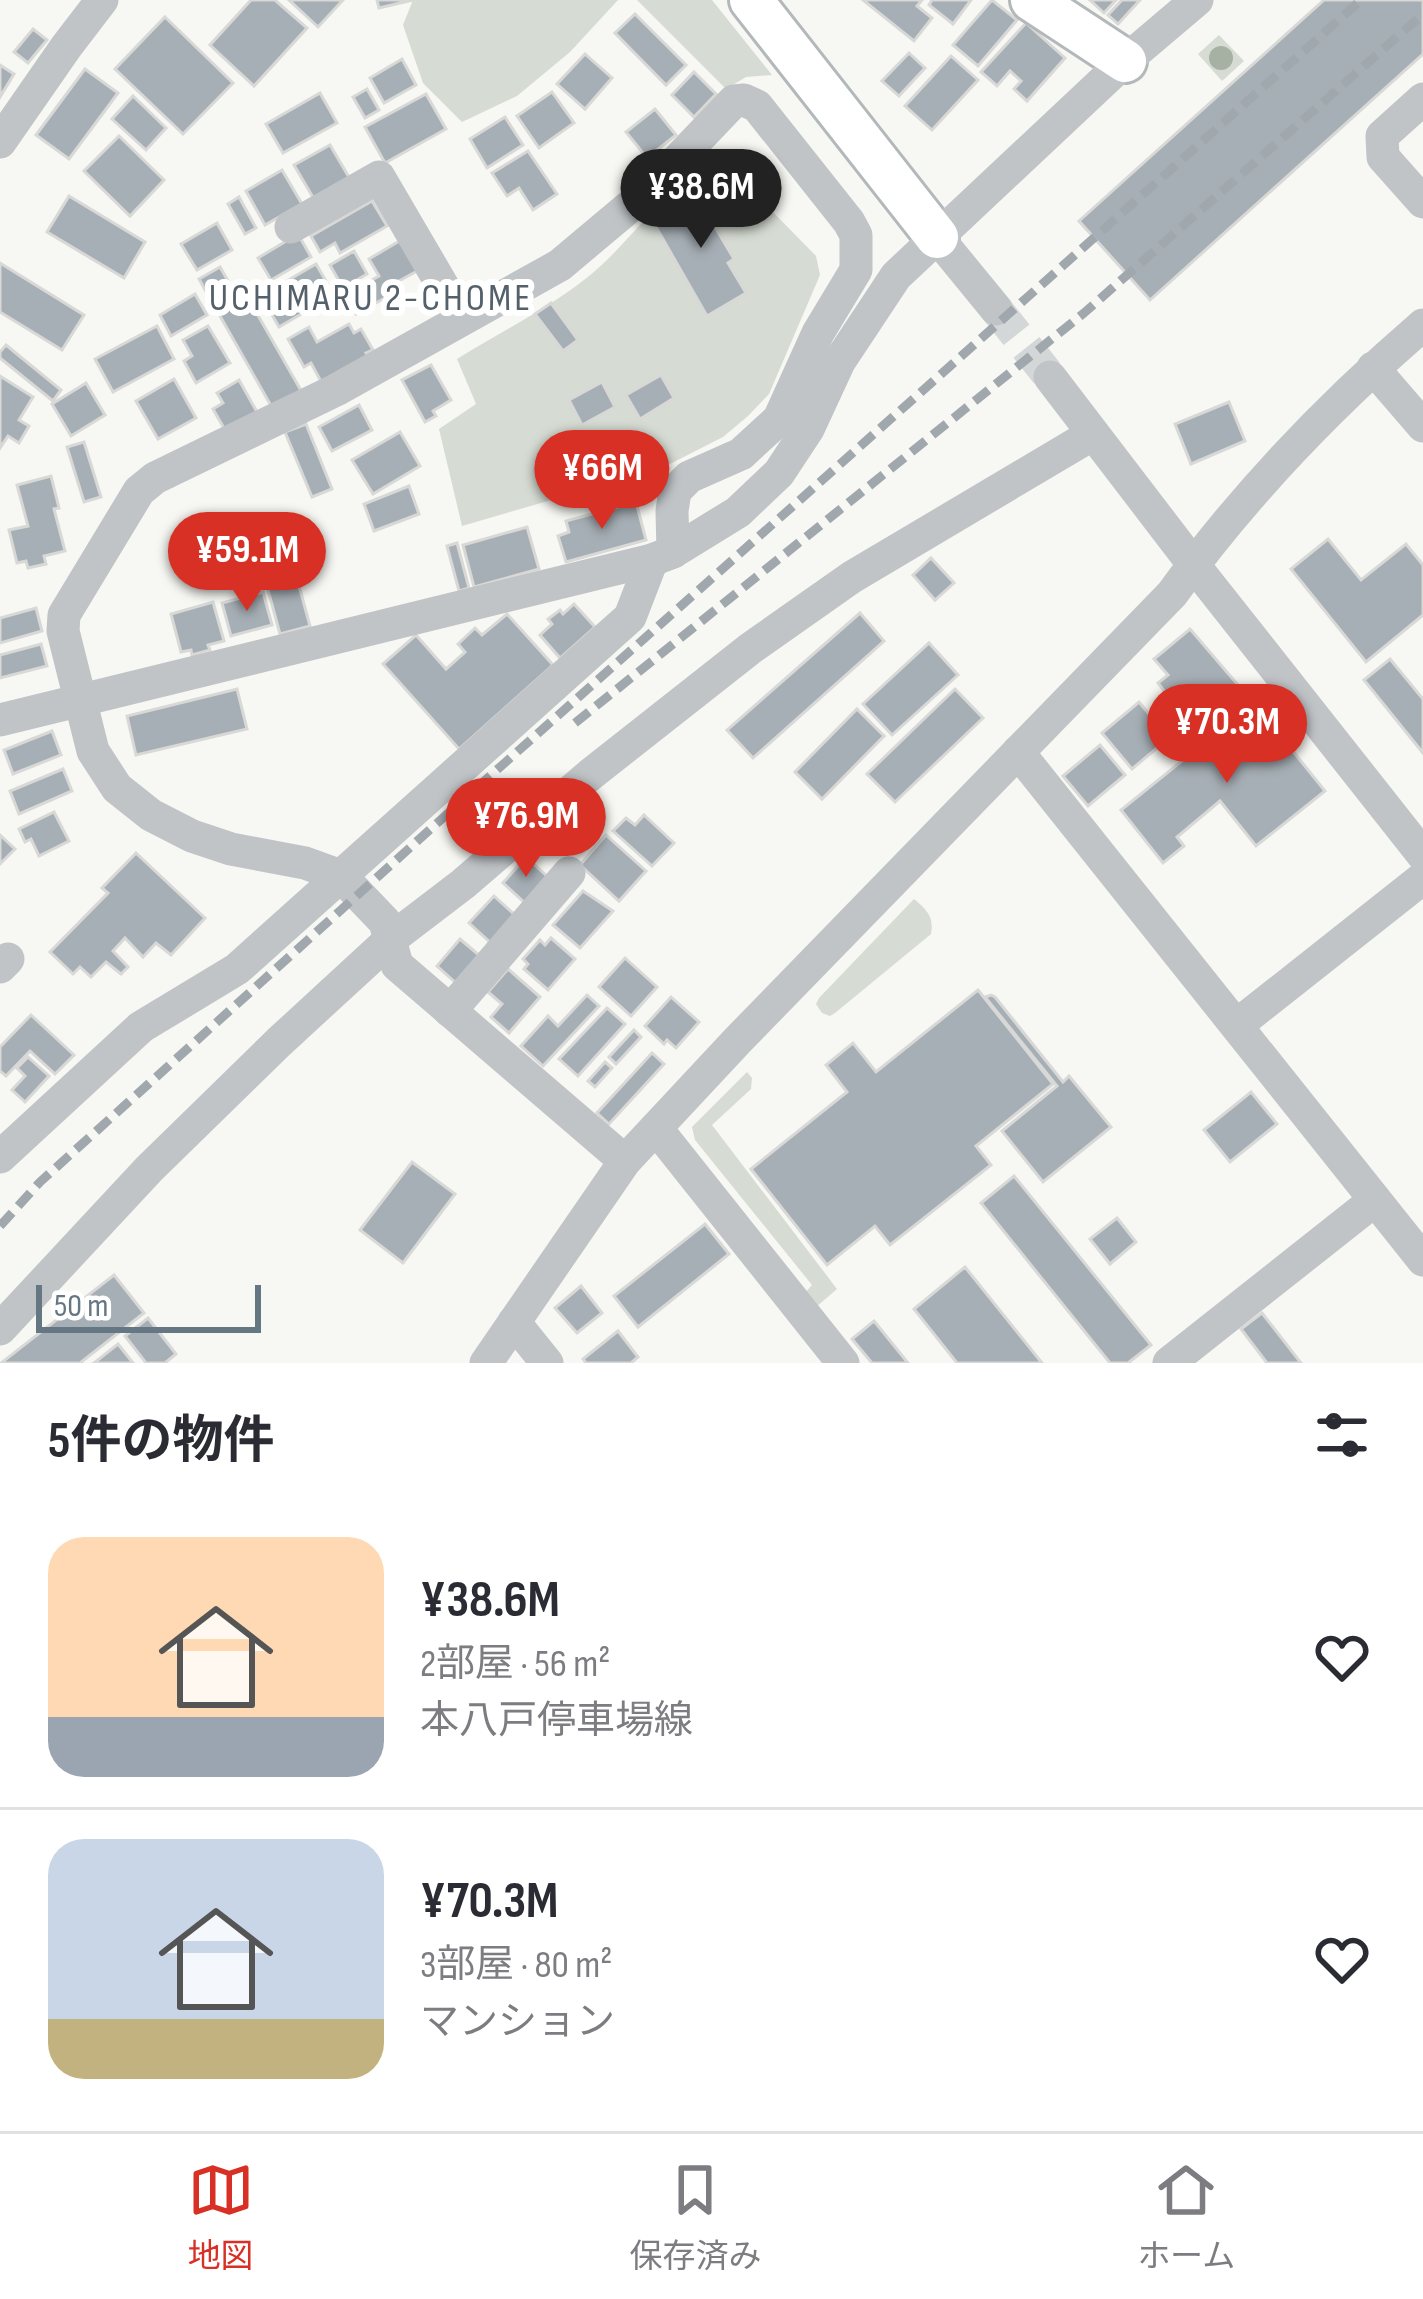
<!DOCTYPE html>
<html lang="ja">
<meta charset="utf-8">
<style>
:root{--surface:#fff;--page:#f2f2f3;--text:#2b2b33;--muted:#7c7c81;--line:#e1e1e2;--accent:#d93025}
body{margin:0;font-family:"Sofia Sans Condensed","Noto Sans JP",sans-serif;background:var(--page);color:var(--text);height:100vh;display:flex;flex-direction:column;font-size:45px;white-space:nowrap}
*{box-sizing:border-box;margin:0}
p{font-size:39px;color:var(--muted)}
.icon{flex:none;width:66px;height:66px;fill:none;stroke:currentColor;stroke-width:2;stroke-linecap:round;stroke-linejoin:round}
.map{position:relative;height:1363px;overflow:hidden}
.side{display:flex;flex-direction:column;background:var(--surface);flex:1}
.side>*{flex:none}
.scale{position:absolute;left:36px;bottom:30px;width:225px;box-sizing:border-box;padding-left:12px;border:6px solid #667784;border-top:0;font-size:33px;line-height:42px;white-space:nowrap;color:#667784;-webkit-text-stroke:9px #fff;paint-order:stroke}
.price{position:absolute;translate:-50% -102px;padding:0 27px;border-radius:42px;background:var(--accent);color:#fff;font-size:39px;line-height:78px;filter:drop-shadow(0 3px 6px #0008)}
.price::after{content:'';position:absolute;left:50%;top:72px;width:36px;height:27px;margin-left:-18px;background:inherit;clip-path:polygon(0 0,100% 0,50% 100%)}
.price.on{background:#222;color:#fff}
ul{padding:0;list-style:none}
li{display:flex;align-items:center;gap:36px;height:300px;padding:0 48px}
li+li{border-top:3px solid var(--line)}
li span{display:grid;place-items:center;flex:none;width:336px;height:240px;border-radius:36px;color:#555}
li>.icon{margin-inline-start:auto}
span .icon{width:144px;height:144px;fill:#fffc;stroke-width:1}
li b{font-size:51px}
h2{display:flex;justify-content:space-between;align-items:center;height:144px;padding:0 48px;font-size:51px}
.tabs{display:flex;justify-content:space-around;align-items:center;height:168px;border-top:3px solid var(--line);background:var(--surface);font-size:33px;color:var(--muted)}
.tabs a{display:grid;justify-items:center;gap:6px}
.tabs .on{color:var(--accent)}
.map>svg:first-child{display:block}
.green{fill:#d6dcd3}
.building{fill:#a6afb5;stroke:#d8d8d6;stroke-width:3}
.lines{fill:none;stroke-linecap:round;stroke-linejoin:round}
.minor-tunnel{stroke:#d3d7d7;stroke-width:33;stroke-dasharray:33 16;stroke-linecap:butt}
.major-casing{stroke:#b3b8bb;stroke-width:48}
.minor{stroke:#c0c4c7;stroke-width:33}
.major{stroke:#fff;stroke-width:42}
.rail{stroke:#a1a8ad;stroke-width:9;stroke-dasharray:18 9;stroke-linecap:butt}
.tree{fill:#a7b1a3}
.labels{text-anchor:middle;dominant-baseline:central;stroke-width:12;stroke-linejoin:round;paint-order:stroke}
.neighbourhood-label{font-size:39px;letter-spacing:3px;fill:#54606a;stroke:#fff}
</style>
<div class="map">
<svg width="1423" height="1363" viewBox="0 0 1423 1363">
<rect width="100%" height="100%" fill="#f7f7f3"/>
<g class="green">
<path d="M413 0H618L570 52 517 96 462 122 423 83 403 25Z"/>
<path d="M637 0H712L772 75 746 77 726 89Z"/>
<path d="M1219 35 1244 61 1222 81 1198 54Z"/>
<path d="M712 173 730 179 753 203 769 208 816 256 820 275 769 394 748 416 723 437 664 467 462 526 439 429 476 404 457 359C499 333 545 310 584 280 631 244 653 196 712 173Z"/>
<path d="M914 899C927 910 934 917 931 934L835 1013 830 1016 822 1013 816 1004 819 998Z"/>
<path d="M747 1072 752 1078 751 1089 712 1125 837 1289 816 1307 805 1293 812 1285 695 1140 692 1127Z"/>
</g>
<g class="building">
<path d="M251 0H275L307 28 254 86 210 45Z"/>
<path d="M289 0H343L318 27Z"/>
<path d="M377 0H413L379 8Z"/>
<path d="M863 0H922L917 6 932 18 914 41Z"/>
<path d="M932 0H971L953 24 929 5Z"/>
<path d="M992 0 1017 20 978 66 953 45Z"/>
<path d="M1090 0H1116L1104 13Z"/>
<path d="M1122 0H1140L1118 24 1108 15Z"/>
<path d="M1324 0H1423V54L1150 300 1079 221Z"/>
<path d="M635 14 686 65 666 85 615 33Z"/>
<path d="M165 17 233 83 183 134 115 69Z"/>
<path d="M1026 23 1065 58 1027 101 1014 89 1021 81 1010 71 997 86 981 72Z"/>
<path d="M33 29 47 40 28 63 14 52Z"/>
<path d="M909 53 925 68 899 96 882 81Z"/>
<path d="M585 54 612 78 585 109 557 84Z"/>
<path d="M951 56 978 80 932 130 905 106Z"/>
<path d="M402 59 416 85 384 103 370 78Z"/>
<path d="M0 65 14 74 0 97Z"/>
<path d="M85 69 118 93 69 159 36 135Z"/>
<path d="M694 72 716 94 694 117 672 95Z"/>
<path d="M367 89 379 110 365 118 353 97Z"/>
<path d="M552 92 574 123 539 148 517 116Z"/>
<path d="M320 93 337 123 283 153 266 124Z"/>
<path d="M426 94 446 129 385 163 365 127Z"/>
<path d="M133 96 166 128 146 150 112 119Z"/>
<path d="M655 109 676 135 647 158 626 132Z"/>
<path d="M505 117 523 145 487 168 470 139Z"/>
<path d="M119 136 164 180 130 216 84 171Z"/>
<path d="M330 145 350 179 314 199 294 165Z"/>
<path d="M528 151 557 194 533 210 519 188 507 196 492 173Z"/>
<path d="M282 170 302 204 265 225 246 191Z"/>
<path d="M708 188 721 210 709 217 734 259 728 263 746 293 707 316 652 220Z"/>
<path d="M69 196 145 242 124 278 47 232Z"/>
<path d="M239 197 256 228 245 234 228 204Z"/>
<path d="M372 201 387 226 340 253 335 243 320 252 311 236Z"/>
<path d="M217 223 232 250 197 270 181 244Z"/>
<path d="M298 234 311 257 271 280 258 258Z"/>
<path d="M401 240 419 270 388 287 392 294 356 314 346 295 379 276 369 259Z"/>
<path d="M354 251 367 274 343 288 330 265Z"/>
<path d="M0 263 84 315 62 350 0 312Z"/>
<path d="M316 264 334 295 279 327 261 296Z"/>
<path d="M220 267 244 309 252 305 303 394 274 411 199 279Z"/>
<path d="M195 294 207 315 171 336 160 315Z"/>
<path d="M551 303 578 340 563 351 535 314Z"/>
<path d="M349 324 354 333 361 329 373 350 366 353 370 360 324 387 311 363 304 367 288 339 309 327 317 342Z"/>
<path d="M157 326 174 359 113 392 95 359Z"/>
<path d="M208 326 230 363 196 383 184 361 192 356 183 340Z"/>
<path d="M6 345 61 390 53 401 0 358V352Z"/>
<path d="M431 365 451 400 433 411 436 416 425 422 402 380Z"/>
<path d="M661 375 674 398 640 419 626 395Z"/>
<path d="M0 376 33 397 19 420 29 426 19 443 8 436 0 448Z"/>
<path d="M174 379 196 418 158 439 136 401Z"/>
<path d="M239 380 257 412 225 430 213 409 223 403 217 393Z"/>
<path d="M602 382 615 407 582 425 569 400Z"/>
<path d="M86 383 105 415 71 436 52 404Z"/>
<path d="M1229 402 1245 441 1191 464 1175 424Z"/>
<path d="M359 405 372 430 332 451 319 427Z"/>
<path d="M306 424 332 489 312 497 285 432Z"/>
<path d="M400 432 420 466 373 494 352 460Z"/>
<path d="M84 442 101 497 84 502 67 447Z"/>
<path d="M51 476 59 508 54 509 65 551 44 556 46 564 28 568 26 561 17 563 9 530 28 526 17 485Z"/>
<path d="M409 486 419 514 374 531 364 504Z"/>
<path d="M636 502 646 540 566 562 558 536 569 532 566 521Z"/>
<path d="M226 521 246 565 218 578 197 534Z"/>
<path d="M527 527 539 569 474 587 463 545Z"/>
<path d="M288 538 295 564 269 571 262 545Z"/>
<path d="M1328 539 1361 580 1406 544 1423 565V615L1366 662 1291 569Z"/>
<path d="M457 543 469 588 459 591 447 546Z"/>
<path d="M931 558 954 583 935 600 913 575Z"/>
<path d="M295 571 310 626 280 634 265 579Z"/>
<path d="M263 592 272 625 231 636 222 603Z"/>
<path d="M213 602 224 641 208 645 210 650 192 655 191 650 181 652 171 614Z"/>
<path d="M574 604 595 627 560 658 540 635 552 624 548 619 560 610 563 614Z"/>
<path d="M36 608 42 631 0 643V618Z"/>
<path d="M860 613 884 641 753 758 727 730Z"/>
<path d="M507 614 553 665 459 749 383 664 416 635 446 669 465 652 458 644 475 628 482 635Z"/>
<path d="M1190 629 1238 685 1174 734 1154 710 1169 697 1158 683 1168 675 1154 659Z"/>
<path d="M929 643 958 675 892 735 863 704Z"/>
<path d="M41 644 47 666 0 678V655Z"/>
<path d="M1390 659 1423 699V753L1364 680Z"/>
<path d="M237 689 247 729 136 755 127 716Z"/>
<path d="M955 689 983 718 895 802 867 774Z"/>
<path d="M1139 702 1169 738 1132 769 1102 733Z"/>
<path d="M1254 703 1325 791 1256 846 1220 801 1177 837 1184 846 1163 863 1121 810Z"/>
<path d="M857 709 884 736 822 799 795 772Z"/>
<path d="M52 731 61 755 13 774 4 750Z"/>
<path d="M1100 745 1125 775 1088 806 1063 776Z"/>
<path d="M63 769 72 791 19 814 10 791Z"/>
<path d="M54 812 69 841 39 856 31 839 25 842 19 829Z"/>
<path d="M644 815 674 843 652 866 613 831 626 818 635 825Z"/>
<path d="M0 835 15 849 0 864Z"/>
<path d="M606 835 646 871 619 901 580 865Z"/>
<path d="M136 853 205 918 171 955 156 943 143 957 125 938 113 951 128 967 121 974 106 962 91 977 80 967 73 974 50 952 108 893 102 888Z"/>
<path d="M526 857 548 877 525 903 503 883Z"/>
<path d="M583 891 613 911 580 948 553 925Z"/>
<path d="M494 896 516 916 492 944 469 923Z"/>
<path d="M551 938 575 959 548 990 524 969 528 964 523 959 540 940 545 945Z"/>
<path d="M460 939 480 956 456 983 437 966Z"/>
<path d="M625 958 657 987 631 1016 599 987Z"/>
<path d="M508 969 540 997 509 1033 491 1017 502 1004 488 992Z"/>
<path d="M978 990 1053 1084 976 1146 991 1165 890 1245 875 1226 827 1265 751 1169 847 1092 826 1065 853 1043 876 1072Z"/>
<path d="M587 995 599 1006 543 1066 521 1046 548 1016 558 1026Z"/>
<path d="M991 995 995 997 1063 1082 1069 1076 1111 1127 1043 1182 1002 1131 1057 1086 985 997Z"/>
<path d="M671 997 699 1022 676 1048 667 1040 664 1044 645 1026Z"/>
<path d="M607 1008 625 1024 578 1076 559 1059Z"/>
<path d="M31 1015 74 1055 55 1074 30 1051 6 1076 0 1071V1047Z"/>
<path d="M634 1030 641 1037 616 1064 609 1057Z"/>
<path d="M652 1053 664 1064 609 1124 597 1113Z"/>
<path d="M28 1057 49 1076 25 1102 12 1090 25 1076 17 1068Z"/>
<path d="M605 1062 612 1068 595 1087 588 1081Z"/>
<path d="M1251 1092 1277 1124 1230 1162 1204 1130Z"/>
<path d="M412 1162 455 1194 403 1263 360 1230Z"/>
<path d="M1014 1176 1151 1345 1128 1363H1110L981 1203Z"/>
<path d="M1117 1218 1136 1242 1110 1264 1090 1239Z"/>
<path d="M705 1224 729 1254 638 1327 614 1296Z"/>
<path d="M965 1267 1042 1363H957L914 1309Z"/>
<path d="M114 1275 144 1313 80 1363H1Z"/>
<path d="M581 1286 602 1313 577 1333 555 1308Z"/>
<path d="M1262 1313 1301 1363H1267L1241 1329Z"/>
<path d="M148 1318 176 1354 165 1363H146L125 1336Z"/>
<path d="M874 1321 908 1363H872L852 1339Z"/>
<path d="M618 1331 638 1357 631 1363H586L583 1359Z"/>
<path d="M118 1344 133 1363H94Z"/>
</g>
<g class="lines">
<path class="minor-tunnel" d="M996 309 1050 377"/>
<defs>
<g id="major">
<path d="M751 0 937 237"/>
<path d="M1032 0 1125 61"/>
</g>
</defs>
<use href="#major" class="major-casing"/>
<g class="minor">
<path d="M1423 99 1382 136 1383 157 1423 202"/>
<path d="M0 142 66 47 102 0"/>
<path d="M291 227 379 177 462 319"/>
<path d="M937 237 996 309"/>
<path d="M1373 368 1423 426"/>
<path d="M1050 377 1193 564 1423 855"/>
<path d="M0 720 652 560 673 552 738 512 779 473 808 429 839 362 896 276 1125 61 1197 0"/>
<path d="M1018 752 1423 1260"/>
<path d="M0 967 8 959"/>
<path d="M450 1011 569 873"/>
<path d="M1237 1025 1423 878"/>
<path d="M656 1128 843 1363"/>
<path d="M0 1157 141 1027 237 969 630 617 652 560"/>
<path d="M625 1161 397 965 385 922 341 876 305 863 231 849 192 836 151 815 117 788 93 751 63 631 64 615 139 491 155 478 336 390 560 265 647 192 734 101 744 100 757 106 849 222 856 235V270L818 333 779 419 741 454 689 477 675 491 672 511 673 552"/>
<path d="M514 1322 547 1363"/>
<path d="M0 1329 149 1169 279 1042 391 939 463 884 591 774 751 648 852 577 1093 434"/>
<path d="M486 1363 625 1161 738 1040 1172 594C1245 493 1329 406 1423 325"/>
<path d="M1169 1363 1375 1200"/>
</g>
<use href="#major" class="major"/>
<g class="rail">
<path d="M575 723 1084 313 1423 14"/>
<path d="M0 1226 40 1182 435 825 1361 0"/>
</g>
</g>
<circle class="tree" cx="1221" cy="58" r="12"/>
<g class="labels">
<g class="neighbourhood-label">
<text x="371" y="298">UCHIMARU 2-CHOME</text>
</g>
</g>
</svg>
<div class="scale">50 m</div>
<b class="price on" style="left:701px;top:251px">¥38.6M</b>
<b class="price" style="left:602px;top:532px">¥66M</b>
<b class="price" style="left:247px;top:614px">¥59.1M</b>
<b class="price" style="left:1227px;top:786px">¥70.3M</b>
<b class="price" style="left:526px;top:880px">¥76.9M</b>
</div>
<section class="side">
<h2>5件の物件<svg class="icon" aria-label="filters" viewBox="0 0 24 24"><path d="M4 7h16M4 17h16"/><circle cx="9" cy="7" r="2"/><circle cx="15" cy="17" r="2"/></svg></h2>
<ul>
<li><span style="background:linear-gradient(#ffd9b3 75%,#9aa5b1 0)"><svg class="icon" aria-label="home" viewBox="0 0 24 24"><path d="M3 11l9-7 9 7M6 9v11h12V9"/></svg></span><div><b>¥38.6M</b><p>2部屋 · 56 m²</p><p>本八戸停車場線</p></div><svg class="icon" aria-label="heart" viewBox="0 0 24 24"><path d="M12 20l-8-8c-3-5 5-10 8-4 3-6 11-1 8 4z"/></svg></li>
<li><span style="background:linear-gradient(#c9d6e8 75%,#c2b280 0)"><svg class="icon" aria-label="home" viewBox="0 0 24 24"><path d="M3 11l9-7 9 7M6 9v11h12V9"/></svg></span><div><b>¥70.3M</b><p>3部屋 · 80 m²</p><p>マンション</p></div><svg class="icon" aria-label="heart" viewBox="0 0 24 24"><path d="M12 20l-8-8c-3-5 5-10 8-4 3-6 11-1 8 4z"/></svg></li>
</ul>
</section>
<nav class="tabs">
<a class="on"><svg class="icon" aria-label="map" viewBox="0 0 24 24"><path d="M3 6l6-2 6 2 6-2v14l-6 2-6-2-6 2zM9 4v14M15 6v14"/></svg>地図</a>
<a><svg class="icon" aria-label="saved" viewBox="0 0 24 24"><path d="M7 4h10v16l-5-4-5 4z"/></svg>保存済み</a>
<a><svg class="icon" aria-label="home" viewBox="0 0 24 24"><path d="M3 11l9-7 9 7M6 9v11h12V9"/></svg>ホーム</a>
</nav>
